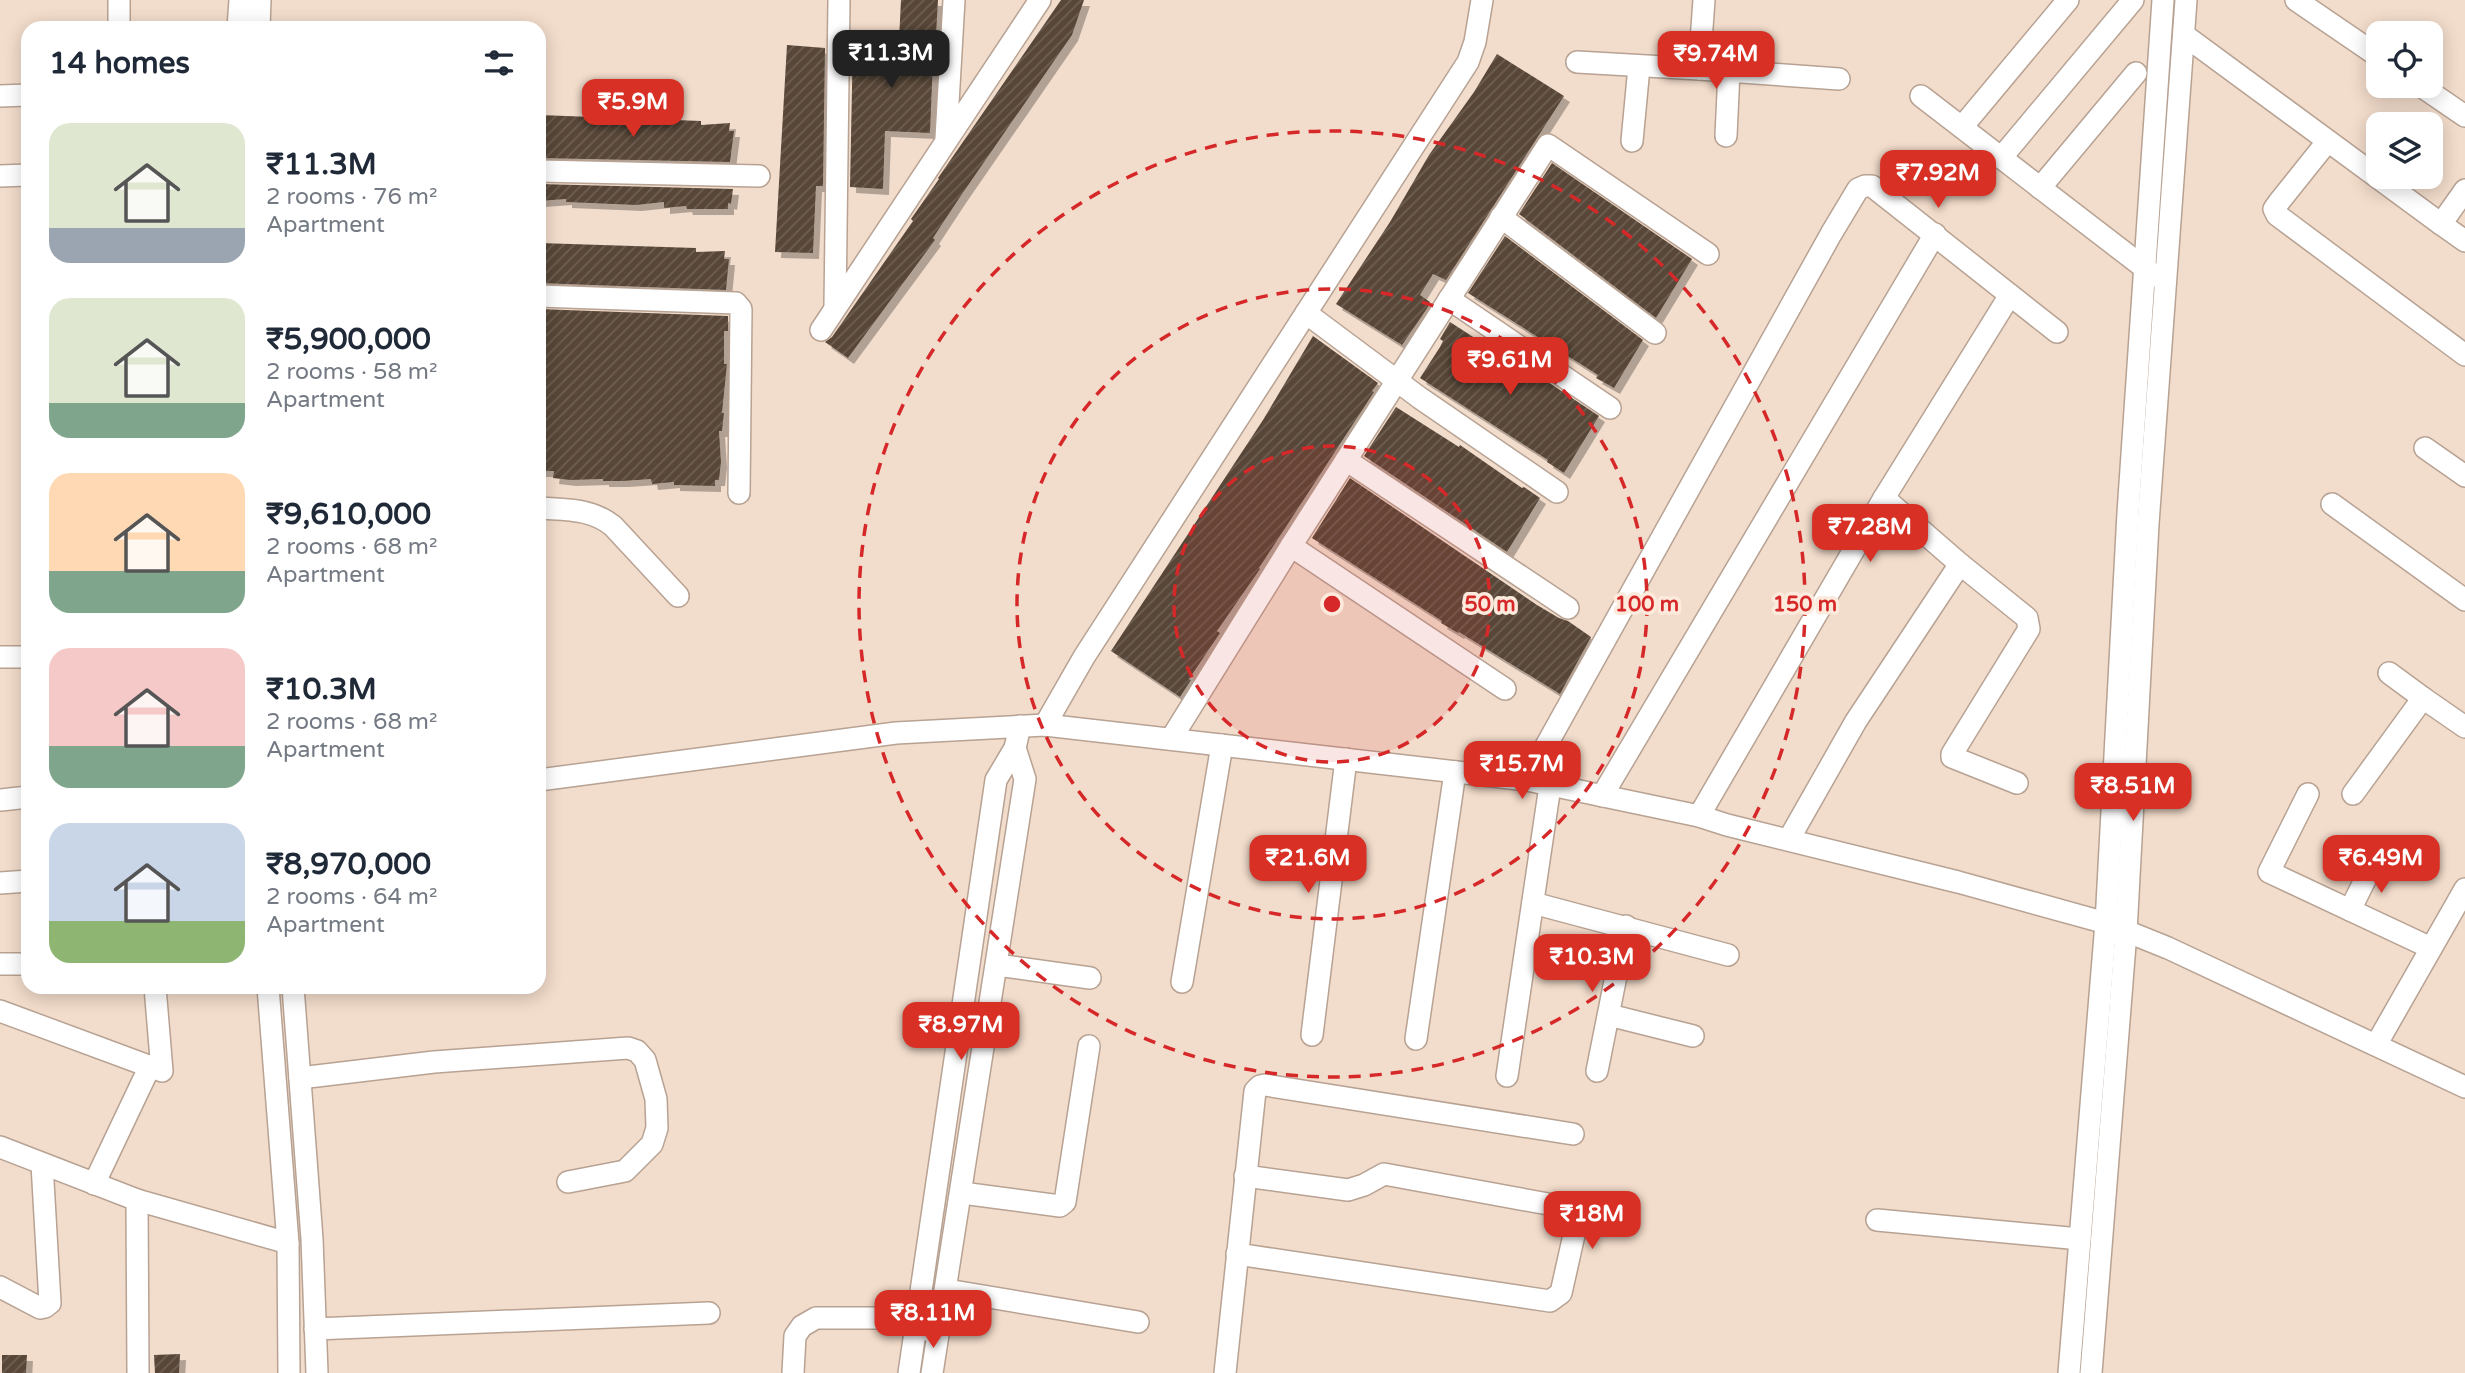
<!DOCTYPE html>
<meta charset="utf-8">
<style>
:root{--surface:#fff;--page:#f6f6f7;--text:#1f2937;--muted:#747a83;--accent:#d93025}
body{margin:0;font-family:"Varela Round",sans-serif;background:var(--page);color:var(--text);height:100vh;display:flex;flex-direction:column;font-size:26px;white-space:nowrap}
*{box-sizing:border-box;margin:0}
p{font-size:23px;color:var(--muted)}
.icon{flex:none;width:38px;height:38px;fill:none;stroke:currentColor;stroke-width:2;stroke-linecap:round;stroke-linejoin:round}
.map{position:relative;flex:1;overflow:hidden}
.panel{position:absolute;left:21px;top:21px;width:525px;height:973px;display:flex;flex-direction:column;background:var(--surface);border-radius:21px;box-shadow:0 4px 18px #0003}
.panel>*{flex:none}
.fabs{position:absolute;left:2366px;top:21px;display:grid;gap:14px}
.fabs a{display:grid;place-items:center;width:77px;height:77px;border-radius:14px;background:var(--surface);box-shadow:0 4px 18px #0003;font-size:35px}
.price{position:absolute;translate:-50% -60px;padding:0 16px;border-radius:14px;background:var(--accent);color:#fff;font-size:23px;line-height:46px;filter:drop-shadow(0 2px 4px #0008)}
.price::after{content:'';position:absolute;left:50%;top:42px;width:21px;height:16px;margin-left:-10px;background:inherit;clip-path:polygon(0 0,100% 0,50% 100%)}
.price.selected{background:#222;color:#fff}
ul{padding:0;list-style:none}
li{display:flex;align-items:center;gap:21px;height:175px;padding:0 28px}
li span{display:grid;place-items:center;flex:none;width:196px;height:140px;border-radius:21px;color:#555}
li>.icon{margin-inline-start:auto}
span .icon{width:84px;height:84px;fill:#fffc;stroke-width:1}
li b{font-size:30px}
h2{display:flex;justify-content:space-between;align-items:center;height:84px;padding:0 28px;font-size:30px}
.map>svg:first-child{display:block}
.building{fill:url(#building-hatch);filter:url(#shadow)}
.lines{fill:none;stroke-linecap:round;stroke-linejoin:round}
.minor-casing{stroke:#b7a293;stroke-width:24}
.minor{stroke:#fff;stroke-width:21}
.ring{fill:none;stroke:#d62828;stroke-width:3.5;stroke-dasharray:12 9}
.centre{fill:#d62828;stroke:#fceadd;stroke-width:3.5}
.ring-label{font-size:21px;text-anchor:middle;font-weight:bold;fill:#d62828;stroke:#fceadd;stroke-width:7;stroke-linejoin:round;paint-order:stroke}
</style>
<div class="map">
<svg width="2465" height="1373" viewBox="0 0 2465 1373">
<defs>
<pattern id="building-hatch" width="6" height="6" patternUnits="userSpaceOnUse" patternTransform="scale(1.75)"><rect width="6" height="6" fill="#584738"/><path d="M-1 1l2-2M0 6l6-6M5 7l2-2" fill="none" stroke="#6d5f53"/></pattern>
<filter id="shadow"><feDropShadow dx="6" dy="6" stdDeviation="0" flood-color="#0004"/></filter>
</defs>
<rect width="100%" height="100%" fill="#f2dccb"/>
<g class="building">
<path d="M901 0H938L936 36H934L930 133 885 131 883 189 850 187 853 38 899 40Z"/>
<path d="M1061 0H1084L1072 35 960 197 933 238 935 240 848 358 825 342 832 337 913 221 911 219 939 179 938 178Z"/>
<path d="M787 45 825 48 823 186H816L813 253 775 252Z"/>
<path d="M1497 54 1564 96 1446 280 1433 274 1420 295 1430 302 1428 307 1402 345 1336 304 1390 222 1429 155 1474 92Z"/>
<path d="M539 115 701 121V125L730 123 729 131H734L730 162 539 158Z"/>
<path d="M1552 163 1692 259 1656 318 1519 214Z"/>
<path d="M539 184 733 189 731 204 728 203V209H687L686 206 664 208V202L636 205 566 202V199L539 201Z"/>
<path d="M1505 236 1643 340 1614 388 1596 378 1598 375 1468 293Z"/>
<path d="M539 243 696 248V252L725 251 724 259H729L726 290 539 283Z"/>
<path d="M539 309 728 316V331H724V364H727L722 413H724L722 431H719L721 462 719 480H715V486L674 485V482L652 484 651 479 623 481H603V479L570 480 553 478 554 471H539Z"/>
<path d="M1450 322 1518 366H1524L1599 416 1564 473 1547 462 1548 460 1420 378 1440 347 1443 341 1440 339Z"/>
<path d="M1313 336 1378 383 1372 391 1374 392 1259 568 1260 569 1217 631 1220 633 1189 679 1191 680 1180 697 1111 651 1263 420Z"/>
<path d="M1396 407 1459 447 1460 445 1522 488 1524 487 1540 498 1507 552 1364 456Z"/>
<path d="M1350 478 1537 605 1559 618 1568 621 1591 637 1560 694 1459 632 1458 633 1441 623 1442 621 1312 538Z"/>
<path d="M180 1354 179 1373H155L154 1355Z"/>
<path d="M2 1355H27L26 1373H2Z"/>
</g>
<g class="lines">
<defs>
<g id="minor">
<path d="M1704 0 1699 69 1839 79"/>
<path d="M2296 0 2378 56"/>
<path d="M119 28V0"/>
<path d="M238 28 240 0"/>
<path d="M259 28 260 0"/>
<path d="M2184 35 2441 224 2465 190"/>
<path d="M1577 62 1699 69"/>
<path d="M2421 86 2465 116"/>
<path d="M0 96 28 95"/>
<path d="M1921 96 2155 276"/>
<path d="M1962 127 2068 0"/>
<path d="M1726 136 1729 71"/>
<path d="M946 138 954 0"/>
<path d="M1632 141 1639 67"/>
<path d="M2327 142 2279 202 2274 209 2277 215 2465 355"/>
<path d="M2001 158 2133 0"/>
<path d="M539 171 759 176"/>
<path d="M0 176 28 175"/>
<path d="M2040 188 2136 73"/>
<path d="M1501 217 1655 333"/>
<path d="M2441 224 2465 241"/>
<path d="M539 296 736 303 741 309 739 493"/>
<path d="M1449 299 1610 408"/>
<path d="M835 306 839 0"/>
<path d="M1306 313 1420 398 1557 492"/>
<path d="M821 330 1040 0"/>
<path d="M2425 448 2465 476"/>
<path d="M1346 460 1568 608"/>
<path d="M2332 504 2465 600"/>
<path d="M539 508C566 510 591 508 613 526L678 596"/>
<path d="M1291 546 1505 689"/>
<path d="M1960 564 2027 618 2029 629 1952 754V757L2017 783"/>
<path d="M0 657H28"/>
<path d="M2389 673 2423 698"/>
<path d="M1045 725 1084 657 1468 62 1475 42 1482 0"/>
<path d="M1171 739 1291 546 1548 145 1708 254"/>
<path d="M539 780 896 733 1045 725 1527 780 1699 816 1727 825 1958 882 2106 923 2168 948 2465 1087"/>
<path d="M1527 780 1831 234 1858 189 1865 186H1872L2057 332"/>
<path d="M2308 794 2269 872 2431 948"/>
<path d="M2353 794 2423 698 2465 727"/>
<path d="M1602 796 1935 234"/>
<path d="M1 800 28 797"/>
<path d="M1699 816 1884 498 2010 295"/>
<path d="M1789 839 1856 721 1960 564 1884 498"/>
<path d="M0 883 28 881"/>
<path d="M1533 903 1728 955"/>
<path d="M2350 910 2375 860"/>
<path d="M0 964H28"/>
<path d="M997 965 1090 978"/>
<path d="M1182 982 1222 745"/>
<path d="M268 987 288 1243 289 1373"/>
<path d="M293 987 312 1239 317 1373"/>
<path d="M0 1011 162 1071 155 987"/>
<path d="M1609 1015 1693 1036"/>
<path d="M1312 1035 1346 759"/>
<path d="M1416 1039 1455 772"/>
<path d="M2376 1045 2465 889"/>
<path d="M1597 1071 1626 926"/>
<path d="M1507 1076 1550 786"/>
<path d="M300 1078 434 1062 628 1048 637 1051 645 1060 656 1099 657 1128 652 1144 625 1171 568 1182"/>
<path d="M0 1147 137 1200 138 1373"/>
<path d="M94 1184 150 1066"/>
<path d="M962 1193 1060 1206 1065 1202 1089 1046"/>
<path d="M137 1200 288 1243"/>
<path d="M1877 1220 2080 1239"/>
<path d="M1237 1254 1550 1301 1561 1293 1578 1217 1576 1211 1570 1208 1384 1174 1364 1185 1348 1190 1245 1176"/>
<path d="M0 1287 40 1308 45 1307 50 1303 42 1164"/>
<path d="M947 1290 1138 1322"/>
<path d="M315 1329 709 1313"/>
<path d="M793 1373 795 1336 802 1326 816 1318H896L915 1322 924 1330"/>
<path d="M909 1373 996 780 1015 748 1020 726"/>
<path d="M932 1373 1025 779 1015 748"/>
<path d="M1225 1373 1255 1091 1260 1086 1265 1085 1573 1134"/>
<path d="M2069 1373 2106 923 2128 513 2163 0"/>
<path d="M2091 1373 2126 932 2148 524 2186 0"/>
</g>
</defs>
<use href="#minor" class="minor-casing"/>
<use href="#minor" class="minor"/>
</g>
<circle cx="1332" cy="604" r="158" fill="#d62828" fill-opacity=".12"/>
<g class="ring">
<circle cx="1332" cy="604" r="158"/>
<circle cx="1332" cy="604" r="315"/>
<circle cx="1332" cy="604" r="473"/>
</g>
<circle cx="1332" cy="604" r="10" class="centre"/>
<g class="ring-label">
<text x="1490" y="611">50 m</text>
<text x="1647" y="611">100 m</text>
<text x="1805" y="611">150 m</text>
</g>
</svg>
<div class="fabs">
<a><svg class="icon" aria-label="locate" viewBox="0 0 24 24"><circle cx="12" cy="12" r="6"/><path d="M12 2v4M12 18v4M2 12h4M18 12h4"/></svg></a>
<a><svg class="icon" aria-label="layers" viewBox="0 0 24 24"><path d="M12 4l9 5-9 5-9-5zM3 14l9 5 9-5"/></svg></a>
</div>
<b class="price selected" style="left:891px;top:90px">₹11.3M</b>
<b class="price" style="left:1716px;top:91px">₹9.74M</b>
<b class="price" style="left:633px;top:139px">₹5.9M</b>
<b class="price" style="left:1938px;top:210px">₹7.92M</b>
<b class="price" style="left:1510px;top:397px">₹9.61M</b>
<b class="price" style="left:1870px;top:564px">₹7.28M</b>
<b class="price" style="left:1522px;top:801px">₹15.7M</b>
<b class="price" style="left:2133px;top:823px">₹8.51M</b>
<b class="price" style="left:1308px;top:895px">₹21.6M</b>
<b class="price" style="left:2381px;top:895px">₹6.49M</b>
<b class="price" style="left:1592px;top:994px">₹10.3M</b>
<b class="price" style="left:961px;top:1062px">₹8.97M</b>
<b class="price" style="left:1592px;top:1251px">₹18M</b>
<b class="price" style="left:933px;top:1350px">₹8.11M</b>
<section class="panel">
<h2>14 homes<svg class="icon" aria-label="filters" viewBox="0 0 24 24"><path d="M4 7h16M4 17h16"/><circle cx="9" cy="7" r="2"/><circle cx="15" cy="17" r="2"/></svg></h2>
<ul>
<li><span style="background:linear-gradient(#dfe7d0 75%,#9aa5b1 0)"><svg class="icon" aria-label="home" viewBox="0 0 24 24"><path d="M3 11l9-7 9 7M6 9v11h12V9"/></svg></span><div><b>₹11.3M</b><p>2 rooms · 76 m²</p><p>Apartment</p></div></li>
<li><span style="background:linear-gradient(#dfe7d0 75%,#7fa58c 0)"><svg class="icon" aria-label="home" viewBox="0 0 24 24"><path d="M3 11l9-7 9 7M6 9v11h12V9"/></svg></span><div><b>₹5,900,000</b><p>2 rooms · 58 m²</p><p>Apartment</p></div></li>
<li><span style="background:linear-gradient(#ffd9b3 70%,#7fa58c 0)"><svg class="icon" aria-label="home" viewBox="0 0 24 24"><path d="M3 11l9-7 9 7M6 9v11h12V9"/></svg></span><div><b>₹9,610,000</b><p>2 rooms · 68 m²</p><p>Apartment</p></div></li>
<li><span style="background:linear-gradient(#f6c9c9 70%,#7fa58c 0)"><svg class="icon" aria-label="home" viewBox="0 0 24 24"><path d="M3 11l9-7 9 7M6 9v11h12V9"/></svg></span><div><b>₹10.3M</b><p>2 rooms · 68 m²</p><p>Apartment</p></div></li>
<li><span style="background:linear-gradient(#c9d6e8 70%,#8fb573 0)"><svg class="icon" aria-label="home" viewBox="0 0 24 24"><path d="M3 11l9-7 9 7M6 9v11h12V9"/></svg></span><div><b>₹8,970,000</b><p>2 rooms · 64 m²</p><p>Apartment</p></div></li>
</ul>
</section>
</div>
